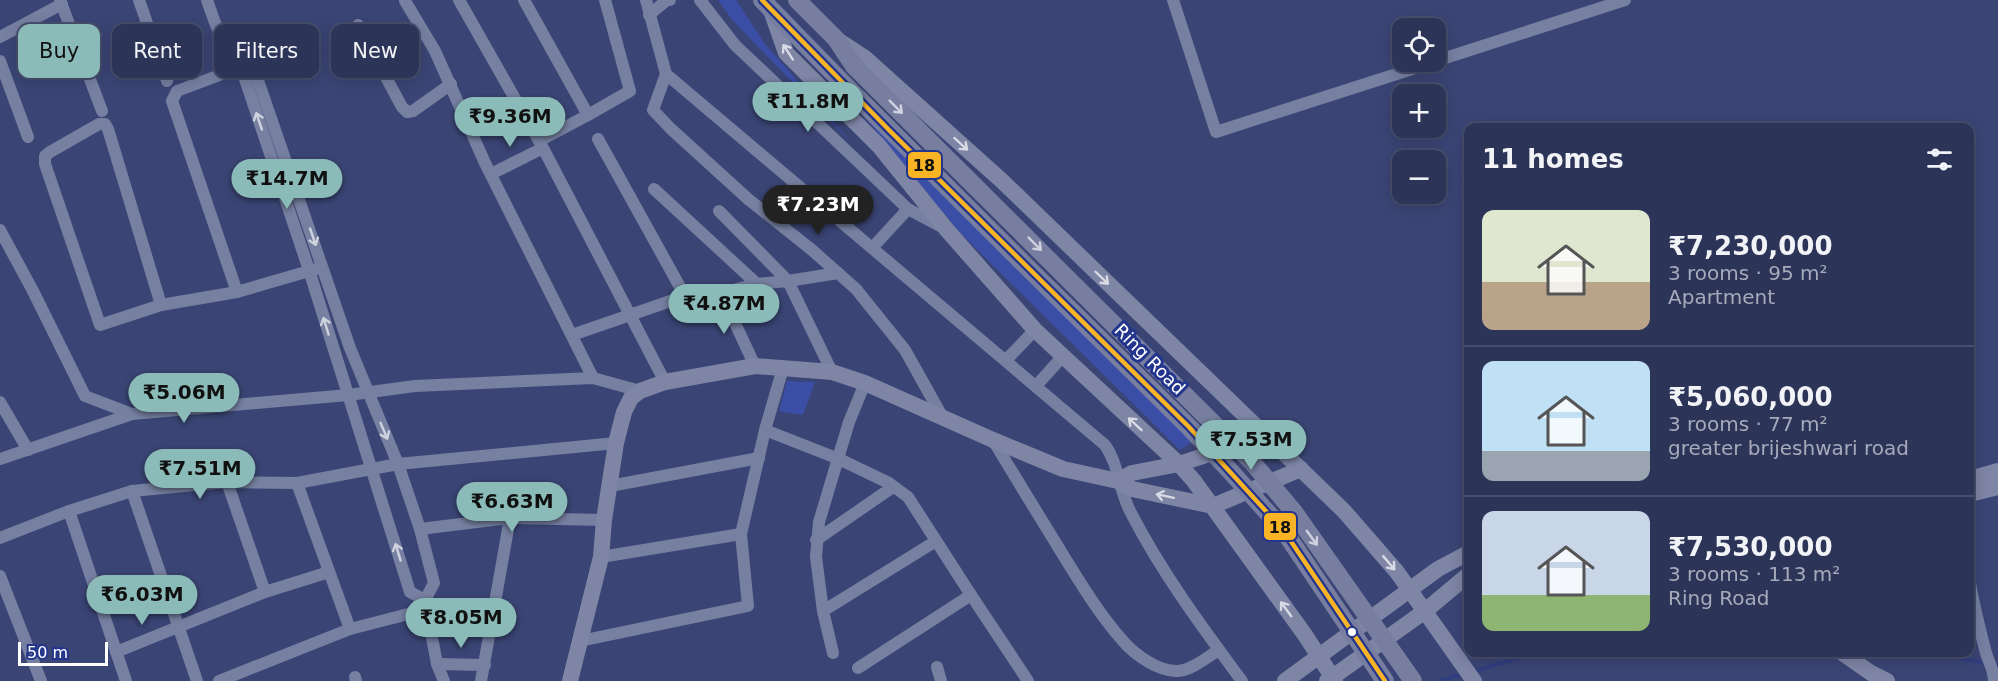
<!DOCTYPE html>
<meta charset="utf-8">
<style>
:root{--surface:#2c3458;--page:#343c5e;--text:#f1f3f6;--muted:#a6aaba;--line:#484f6e;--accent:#8bbbb9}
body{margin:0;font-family:"DejaVu Sans",sans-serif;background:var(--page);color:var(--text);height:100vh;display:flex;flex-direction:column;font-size:22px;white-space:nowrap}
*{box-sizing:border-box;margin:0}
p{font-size:20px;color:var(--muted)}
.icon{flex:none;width:33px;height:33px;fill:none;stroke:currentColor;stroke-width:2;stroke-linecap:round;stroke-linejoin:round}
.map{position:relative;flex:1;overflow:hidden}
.sheet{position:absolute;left:1464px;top:123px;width:510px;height:534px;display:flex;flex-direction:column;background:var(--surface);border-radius:12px;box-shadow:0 3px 15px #0003,0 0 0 2px var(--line)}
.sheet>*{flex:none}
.top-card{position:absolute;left:18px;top:24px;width:570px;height:54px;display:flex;gap:12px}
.controls{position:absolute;left:1392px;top:18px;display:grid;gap:12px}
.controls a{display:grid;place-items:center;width:54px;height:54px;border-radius:12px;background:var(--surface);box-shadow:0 3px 15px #0003,0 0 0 2px var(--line);font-size:30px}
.scale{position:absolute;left:18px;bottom:15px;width:90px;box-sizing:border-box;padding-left:6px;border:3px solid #fff;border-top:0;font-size:16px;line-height:21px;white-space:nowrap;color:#fff;-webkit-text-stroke:4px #23358d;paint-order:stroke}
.price{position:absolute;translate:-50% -51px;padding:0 14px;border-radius:21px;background:var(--accent);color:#111;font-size:20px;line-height:39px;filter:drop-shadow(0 2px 3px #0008)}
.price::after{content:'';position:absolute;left:50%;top:36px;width:18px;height:14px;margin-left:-9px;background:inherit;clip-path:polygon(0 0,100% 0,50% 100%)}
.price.current{background:#222;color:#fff}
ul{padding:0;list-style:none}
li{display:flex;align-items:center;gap:18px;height:150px;padding:0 18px}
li+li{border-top:2px solid var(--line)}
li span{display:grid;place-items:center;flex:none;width:168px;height:120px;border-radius:12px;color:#555}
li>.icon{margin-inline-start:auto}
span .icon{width:72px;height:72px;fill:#fffc;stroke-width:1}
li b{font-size:26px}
h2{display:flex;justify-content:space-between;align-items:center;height:72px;padding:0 18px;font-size:26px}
.chip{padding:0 21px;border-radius:12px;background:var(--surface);box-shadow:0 3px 15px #0003,0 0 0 2px var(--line);font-size:21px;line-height:54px}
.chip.current{background:var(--accent);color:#111}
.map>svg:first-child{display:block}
.green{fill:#3b4ea5}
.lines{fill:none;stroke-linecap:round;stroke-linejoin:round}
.stream{stroke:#313e7f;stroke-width:4}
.street{stroke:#7780a1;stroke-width:12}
.secondary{stroke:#7e85a5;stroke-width:16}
.primary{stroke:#777ea0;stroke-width:18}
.primary-bridge{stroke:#777ea0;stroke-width:18}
.bus-1-casing{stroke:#23358d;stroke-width:9}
.bus-1{stroke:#f9b426;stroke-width:4.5}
.oneway{stroke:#d8dae4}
.oneway2{stroke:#cfd2de}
.oneway3{stroke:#cfd3de}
.bus-dot{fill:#fff;stroke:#23358d;stroke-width:2}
.labels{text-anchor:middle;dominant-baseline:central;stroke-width:6;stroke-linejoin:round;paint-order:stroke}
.street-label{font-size:18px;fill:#fff;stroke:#23358d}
.line-badge{stroke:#23358d;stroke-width:2}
.pale-badge-label{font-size:16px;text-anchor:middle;font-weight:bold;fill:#111}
</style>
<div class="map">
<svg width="1998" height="681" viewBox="0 0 1998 681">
<rect width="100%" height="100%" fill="#3b4575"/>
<g class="green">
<path d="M718 0H736L765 44 854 145 733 21Z"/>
<path d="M857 108 1201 436 1180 450 960 233Z"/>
<path d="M787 381 815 382 803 415 779 411Z"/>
</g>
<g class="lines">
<g class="stream">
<path d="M1949 652 1959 658 1998 666"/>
<path d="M1472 672 1538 652"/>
<path d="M1439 681 1464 674"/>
</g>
<g class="street">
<path d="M60 0 102 111"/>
<path d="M139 0 167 81"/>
<path d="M207 0C216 25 222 53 250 62"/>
<path d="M459 0 539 141 588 115 524 0"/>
<path d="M646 0 666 74 1105 445C1119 465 1119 491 1131 513 1162 573 1202 627 1242 681"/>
<path d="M700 0 735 45 908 209 940 226"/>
<path d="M1173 0 1216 132 1434 62"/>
<path d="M405 1 435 51 485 163 593 378"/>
<path d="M649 15 667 0H670"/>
<path d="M358 25 402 107 407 112 413 111 451 84"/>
<path d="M0 37 62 4"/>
<path d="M243 60 241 67 309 270 410 592 425 600"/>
<path d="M0 61 28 137"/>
<path d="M1436 61 1625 0"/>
<path d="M252 63 350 348 398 464 420 529 434 583 425 600 437 664 444 681"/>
<path d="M666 74 653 110 670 128 748 199 812 250 856 289 905 350 943 418"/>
<path d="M588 115 630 91 605 0"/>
<path d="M99 124H105L108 129 161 305 100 325 45 164V156L50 152Z"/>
<path d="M598 139 685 296"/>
<path d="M491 174 543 148 665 382"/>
<path d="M654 189 757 284"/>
<path d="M719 211 788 281 832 372"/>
<path d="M0 230 33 291 85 396 132 414"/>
<path d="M872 248 908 209"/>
<path d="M237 292 316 269"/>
<path d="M721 293 755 366"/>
<path d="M161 305 237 292 172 101 177 91 249 64"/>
<path d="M572 335 685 296 721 293 757 284 788 281 838 273"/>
<path d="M1006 360 1035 330"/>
<path d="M783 368 765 430 839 459 889 483 908 497 971 595 858 668"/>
<path d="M865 383 849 422 819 522 816 557 823 611 936 541"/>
<path d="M1036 386 1063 356"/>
<path d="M0 402 28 450"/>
<path d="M993 440C1015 477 1038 514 1060 550 1079 581 1099 614 1123 641 1135 655 1159 672 1178 671 1192 670 1207 657 1219 650"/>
<path d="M0 459 132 414 348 395 415 386 593 378 640 391"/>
<path d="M227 482 265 592"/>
<path d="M297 483 350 629"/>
<path d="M610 486 759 458"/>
<path d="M132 491 197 681"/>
<path d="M69 511 126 681"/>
<path d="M420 529 510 518 604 520"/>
<path d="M0 538 69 511 132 491 227 482 297 483 398 464 616 443"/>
<path d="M816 540 893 487"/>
<path d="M601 557 741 534"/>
<path d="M0 576 41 681"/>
<path d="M1970 583C1974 607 1980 630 1986 653 1989 663 1994 670 1994 681"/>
<path d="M971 595 1028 681"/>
<path d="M823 611 833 653"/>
<path d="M580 641 748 606 741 534 765 430"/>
<path d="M116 652 265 592 329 572"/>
<path d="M437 664 485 665"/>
<path d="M937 667 941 681"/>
<path d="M355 677 356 681"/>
<path d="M219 681 350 629 428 609"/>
<path d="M481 681 510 518"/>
</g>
<g class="secondary">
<path d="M771 10 786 53 879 146 947 230 1035 330 1179 464 1194 481 1305 635 1335 681"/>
<path d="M836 39 865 58 1001 180 1344 511 1397 572 1474 681"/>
<path d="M1970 479 1998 471"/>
<path d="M1118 481 1132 473 1179 464 1267 435"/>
<path d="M1970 494 1998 487"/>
<path d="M1841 652 1871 673 1887 681"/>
<path d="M570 681 601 557 604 520 616 443 624 412 631 398 640 391 665 382 755 366 832 372 865 383 993 440 1063 469 1118 481 1132 489 1213 506 1301 469"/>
<path d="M1285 681 1438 569 1468 553"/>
<path d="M1327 681 1425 611 1468 575"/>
</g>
<g class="primary">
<path d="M762 0 838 78"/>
<path d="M797 0 836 39 854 66"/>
</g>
<g class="primary-bridge">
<path d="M854 66 1252 462 1294 512 1413 681"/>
<path d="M838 78 1026 266 1189 427 1232 473 1284 531 1385 681"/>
</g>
<defs>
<path id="bus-1" d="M762 0 890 131 1189 427 1284 531 1385 681"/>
</defs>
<use href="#bus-1" class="bus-1-casing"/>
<use href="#bus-1" class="bus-1"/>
</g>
<defs><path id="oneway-shaft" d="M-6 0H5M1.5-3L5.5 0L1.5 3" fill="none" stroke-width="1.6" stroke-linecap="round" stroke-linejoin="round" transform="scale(1.5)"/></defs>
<g class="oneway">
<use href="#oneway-shaft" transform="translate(788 52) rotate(-123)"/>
<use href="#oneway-shaft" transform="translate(961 144) rotate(42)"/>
<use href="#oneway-shaft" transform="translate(1102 278) rotate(44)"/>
<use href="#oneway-shaft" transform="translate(1135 424) rotate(-137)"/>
<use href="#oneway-shaft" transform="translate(1165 496) rotate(-168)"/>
<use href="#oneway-shaft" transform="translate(1389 563) rotate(50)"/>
<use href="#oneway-shaft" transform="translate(1286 609) rotate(-126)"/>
</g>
<g class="oneway2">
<use href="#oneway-shaft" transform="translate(896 107) rotate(45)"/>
<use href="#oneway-shaft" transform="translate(1035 244) rotate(45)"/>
<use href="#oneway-shaft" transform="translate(1312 538) rotate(54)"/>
</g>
<g class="oneway3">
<use href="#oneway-shaft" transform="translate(259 121) rotate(-109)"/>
<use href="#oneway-shaft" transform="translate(313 237) rotate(71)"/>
<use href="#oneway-shaft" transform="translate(326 326) rotate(-107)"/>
<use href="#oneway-shaft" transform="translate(384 431) rotate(67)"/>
<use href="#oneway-shaft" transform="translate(398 552) rotate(-107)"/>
</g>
<circle class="bus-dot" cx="1352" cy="632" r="5"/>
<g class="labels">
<g class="street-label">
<text transform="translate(1150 359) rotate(45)">Ring Road</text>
</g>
</g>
<g class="line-badge">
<rect x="907" y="151" width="35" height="28" rx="6" fill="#f9b426"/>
<rect x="1263" y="512" width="34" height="29" rx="6" fill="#f9b426"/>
</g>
<g class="pale-badge-label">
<text x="924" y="171">18</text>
<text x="1280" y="533">18</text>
</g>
</svg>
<div class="controls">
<a><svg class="icon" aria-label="locate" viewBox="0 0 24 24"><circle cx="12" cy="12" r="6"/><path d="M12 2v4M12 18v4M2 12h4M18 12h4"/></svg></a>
<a>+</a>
<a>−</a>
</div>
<div class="scale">50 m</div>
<b class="price" style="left:808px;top:133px">₹11.8M</b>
<b class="price" style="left:510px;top:148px">₹9.36M</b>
<b class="price" style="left:287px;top:210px">₹14.7M</b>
<b class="price current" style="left:818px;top:236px">₹7.23M</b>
<b class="price" style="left:724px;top:335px">₹4.87M</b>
<b class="price" style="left:184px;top:424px">₹5.06M</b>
<b class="price" style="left:1251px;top:471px">₹7.53M</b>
<b class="price" style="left:200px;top:500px">₹7.51M</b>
<b class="price" style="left:512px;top:533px">₹6.63M</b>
<b class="price" style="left:142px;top:626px">₹6.03M</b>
<b class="price" style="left:461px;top:649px">₹8.05M</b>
<div class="top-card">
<a class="chip current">Buy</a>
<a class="chip">Rent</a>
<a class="chip">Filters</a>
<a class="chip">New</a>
</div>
<section class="sheet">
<h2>11 homes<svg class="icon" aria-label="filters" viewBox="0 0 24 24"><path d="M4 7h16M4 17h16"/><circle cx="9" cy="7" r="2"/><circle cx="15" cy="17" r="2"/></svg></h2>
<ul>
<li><span style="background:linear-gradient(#dfe7d0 60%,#b9a48a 0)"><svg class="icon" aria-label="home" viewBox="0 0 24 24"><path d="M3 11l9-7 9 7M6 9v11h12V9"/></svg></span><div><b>₹7,230,000</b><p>3 rooms · 95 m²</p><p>Apartment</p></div></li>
<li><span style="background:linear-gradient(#bfe0f5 75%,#9aa5b1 0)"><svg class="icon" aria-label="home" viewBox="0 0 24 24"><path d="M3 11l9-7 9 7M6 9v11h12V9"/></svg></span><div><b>₹5,060,000</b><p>3 rooms · 77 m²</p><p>greater brijeshwari road</p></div></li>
<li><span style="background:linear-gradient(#c9d6e8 70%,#8fb573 0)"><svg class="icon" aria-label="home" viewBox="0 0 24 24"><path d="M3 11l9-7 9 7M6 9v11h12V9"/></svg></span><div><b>₹7,530,000</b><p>3 rooms · 113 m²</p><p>Ring Road</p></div></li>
</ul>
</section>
</div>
